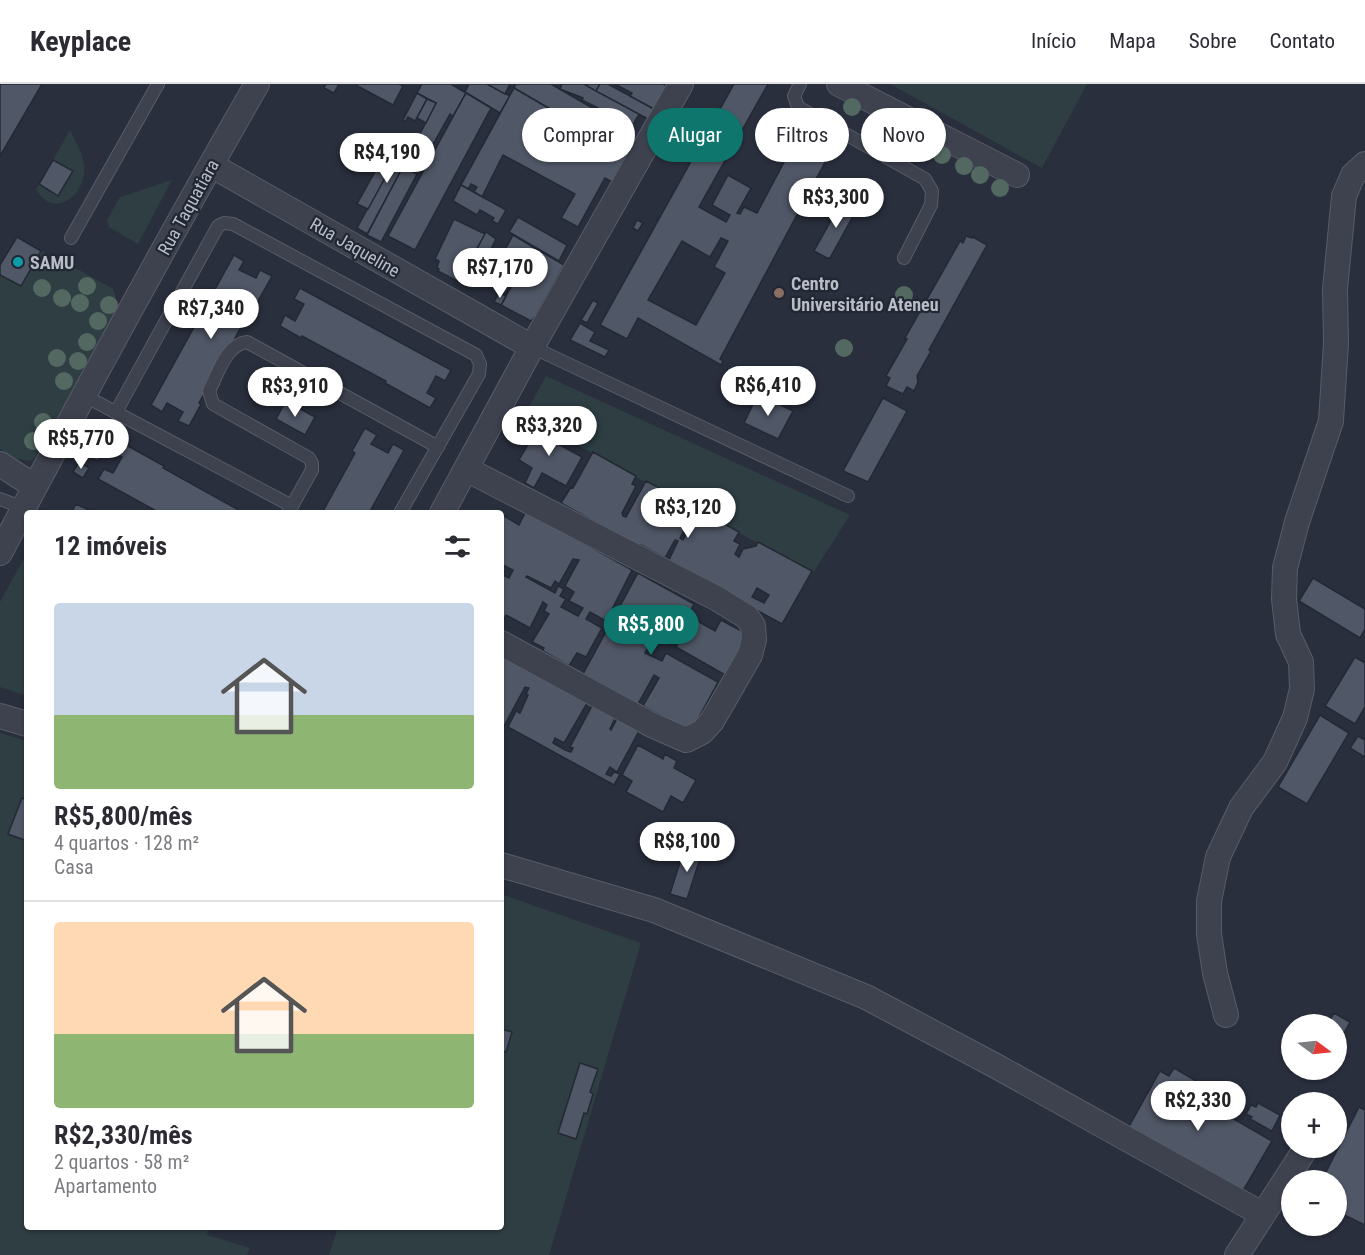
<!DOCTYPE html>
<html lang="pt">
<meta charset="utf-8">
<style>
:root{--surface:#fff;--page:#f7f7f7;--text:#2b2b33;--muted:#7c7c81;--line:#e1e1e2;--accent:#0f766e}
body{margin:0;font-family:"Roboto Condensed",sans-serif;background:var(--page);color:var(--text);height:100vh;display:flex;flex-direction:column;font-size:22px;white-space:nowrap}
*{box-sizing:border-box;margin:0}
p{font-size:20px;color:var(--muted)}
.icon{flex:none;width:33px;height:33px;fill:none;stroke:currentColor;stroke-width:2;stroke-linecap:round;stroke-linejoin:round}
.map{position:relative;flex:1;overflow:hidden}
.details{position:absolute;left:24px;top:426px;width:480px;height:720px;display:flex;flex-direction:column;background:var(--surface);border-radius:6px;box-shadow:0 2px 4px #0004}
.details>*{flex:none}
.guide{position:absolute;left:522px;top:24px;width:570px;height:54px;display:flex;gap:12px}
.needle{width:39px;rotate:105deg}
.tools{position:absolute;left:1281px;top:930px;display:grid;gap:12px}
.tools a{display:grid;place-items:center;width:66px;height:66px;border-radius:50%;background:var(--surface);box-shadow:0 2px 4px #0004;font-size:30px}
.price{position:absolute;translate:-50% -51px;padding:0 14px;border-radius:21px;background:#fff;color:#222;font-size:20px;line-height:39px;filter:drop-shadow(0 2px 3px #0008)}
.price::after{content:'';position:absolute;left:50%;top:36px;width:18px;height:14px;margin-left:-9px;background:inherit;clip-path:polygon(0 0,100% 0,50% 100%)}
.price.on{background:var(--accent);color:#fff}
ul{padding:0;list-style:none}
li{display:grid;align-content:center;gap:12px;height:318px;padding:0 30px}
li+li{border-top:2px solid var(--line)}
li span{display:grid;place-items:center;height:186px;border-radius:6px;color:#555}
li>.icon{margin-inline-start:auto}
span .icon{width:108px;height:108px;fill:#fffc;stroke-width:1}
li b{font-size:26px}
h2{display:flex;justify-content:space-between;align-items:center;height:72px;padding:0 30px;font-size:26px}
.pill{padding:0 21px;border-radius:27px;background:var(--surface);box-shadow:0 2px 4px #0004;font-size:21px;line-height:54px}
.pill.on{background:var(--accent);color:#fff}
header{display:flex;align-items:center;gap:36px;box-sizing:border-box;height:84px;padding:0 30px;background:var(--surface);border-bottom:2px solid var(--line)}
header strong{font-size:28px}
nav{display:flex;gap:33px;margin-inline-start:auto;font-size:21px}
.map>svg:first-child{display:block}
.green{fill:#2e3e42}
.building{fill:#505766;stroke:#232935;stroke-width:1.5;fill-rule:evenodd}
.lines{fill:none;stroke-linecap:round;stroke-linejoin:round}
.lane-casing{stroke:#575d68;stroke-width:14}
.street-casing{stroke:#575d68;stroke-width:26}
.lane{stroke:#3d424e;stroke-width:12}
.street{stroke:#3d424e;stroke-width:24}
.tree{fill:#526861}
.culture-dot{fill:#0f9aa8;stroke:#212733;stroke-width:2}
.education-dot{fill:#8d6e63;stroke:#212733;stroke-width:2}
.labels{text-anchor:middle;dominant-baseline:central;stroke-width:4.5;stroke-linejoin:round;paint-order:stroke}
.street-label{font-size:18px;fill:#b9bdc8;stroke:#212733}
.poi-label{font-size:18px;font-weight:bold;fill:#b9bdc8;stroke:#212733;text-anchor:start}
</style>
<header>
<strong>Keyplace</strong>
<nav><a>Início</a><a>Mapa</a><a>Sobre</a><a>Contato</a></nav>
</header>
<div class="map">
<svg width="1365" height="1171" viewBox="0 0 1365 1171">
<rect width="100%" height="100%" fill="#292f3d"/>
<g class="green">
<path d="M890 0H1087L1042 84Z"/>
<path d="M70 46C75 56 83 70 84 81 88 109 54 138 36 105Z"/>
<path d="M172 96 138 160 109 143 107 136 120 113Z"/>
<path d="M41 167 81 187 113 205 119 223 35 373 30 377 14 374 0 365V191L21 202Z"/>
<path d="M546 292 850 431 813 489 524 332Z"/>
<path d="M27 469V612L0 603V518Z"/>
<path d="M0 649 27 657V1143H209L207 1151 250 1164 247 1171H0Z"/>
<path d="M501 810 641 859 549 1171H329L338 1143H501Z"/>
</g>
<g class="building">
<path d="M0 0H42L0 72Z"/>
<path d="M326 0H339L334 9 324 4Z"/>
<path d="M354 0H399L403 2 393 21Z"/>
<path d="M422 0H451L466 9 453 32 450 30 441 46 430 66 434 68 423 88 411 82 409 86 417 90 381 158 367 151 436 19 417 9Z"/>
<path d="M469 0H487L510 12 500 29 465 8Z"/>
<path d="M487 0H510L505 10Z"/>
<path d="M516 0H551L632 47 621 66 514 4Z"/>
<path d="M562 0H584L639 30 630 46 612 35 614 32 582 16 583 14 560 5Z"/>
<path d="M584 0H600L596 7Z"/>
<path d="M600 0H608L654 25 648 35 596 7Z"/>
<path d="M615 0H663L667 2 654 25 630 12 632 9Z"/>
<path d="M734 0H768L699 123 726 138 730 131 712 121 728 91 751 104 737 129 740 130 744 123 757 129 800 48 805 50 804 52 835 67 834 71 830 69 720 275 723 277 721 281 638 234 627 255 600 241ZM721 154 728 157 714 183 725 189 696 241 648 216 682 157 710 173Z"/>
<path d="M514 4 627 70 612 98 605 94 578 143 561 134 575 110 503 71 482 113 474 108 477 103 471 100 468 105 461 101Z"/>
<path d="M417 9 427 15 415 37 408 33 405 38 403 36Z"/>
<path d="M466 9 491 24 415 166 388 152Z"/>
<path d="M427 15 436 19 426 39 417 34Z"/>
<path d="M409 49 418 54 367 150 357 144Z"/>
<path d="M395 52 405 57 368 125 357 120Z"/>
<path d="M53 76 73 87 58 112 39 100Z"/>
<path d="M461 101 506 126 498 140 492 137 494 134 480 126 477 131 453 117Z"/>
<path d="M843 115 858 123 830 174H827L814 167Z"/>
<path d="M518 133 567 161 559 177 509 148Z"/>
<path d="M454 135 485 150 459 198 438 187 439 185 437 184 439 177 435 175Z"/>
<path d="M637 136 643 139 638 147 633 144Z"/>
<path d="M486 148 496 155 491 165 493 166 489 173 487 172 469 204 459 198Z"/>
<path d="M513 151 533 163 518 191 501 182 495 193 491 192Z"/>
<path d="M966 152 972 154 973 153 987 161 929 266 931 267 917 292 918 298 914 307 907 303 903 310 886 302 890 294 886 292 907 255 905 254 960 157 963 159Z"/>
<path d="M17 153 41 167 21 202 0 191V181Z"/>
<path d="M533 163 564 181 535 233 531 237 501 221Z"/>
<path d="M234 171 244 177 239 186 256 194 260 186 272 192 247 237 245 236 199 319 201 320 189 342 178 337 183 328 167 319 162 328 151 321Z"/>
<path d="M300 204 451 286 445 297 436 292 427 309 436 314 430 324 385 299 386 297 302 252 301 254 280 242 285 231 295 237 304 220 294 215Z"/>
<path d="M499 209 506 212 501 221 494 218Z"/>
<path d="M593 216 598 219 587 239 581 236Z"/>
<path d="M580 239 595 248 590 257 609 266 605 273 570 256Z"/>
<path d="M758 310 793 327 778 355 744 339Z"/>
<path d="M883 314 907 327 868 398 843 387Z"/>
<path d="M286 317 315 333 305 351 276 335Z"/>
<path d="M540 339 563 352 558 360 582 373 566 402 542 389 534 404 525 399 532 384 519 376Z"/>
<path d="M97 342 107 347 101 358 91 353Z"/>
<path d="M365 344 377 351 371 360 388 369 393 360 404 366 369 429H322L355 369 352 367Z"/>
<path d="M89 355 106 363 98 377 81 369Z"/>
<path d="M119 357 164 382 163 384 244 429H160L98 395 104 385 113 389 122 373 113 368Z"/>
<path d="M593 368 636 392 632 400 636 402 622 429 623 432 626 433 646 397 669 409 665 417 671 421 676 413 739 448 734 457 740 460 735 470 739 473 743 465 756 462 758 458 812 487 782 540 668 478 678 457 675 456 665 474 641 461 640 463 561 419 571 403 573 404ZM691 434 693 436 683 456 680 454ZM757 504 769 511 764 519 752 513Z"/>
<path d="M79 378 89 384 83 394 73 388Z"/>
<path d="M76 420 95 429H71Z"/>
<path d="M526 427 632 486 606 537 590 528 586 535 602 544 586 573 577 569 569 582 543 567 544 564 532 558 549 530 544 527 547 521 543 518 530 544 506 531 501 540V490L509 494 513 486 501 480V430L519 441ZM573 475 579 476 565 502 574 508 569 517 583 524 578 532 561 523 566 515 560 512 564 505 558 502 555 509 526 493 527 492 551 504 555 497 559 500Z"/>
<path d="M638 489 694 520 686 535 681 532 675 543 680 546 671 561 660 555 655 563 650 560 645 569 662 577 666 569 718 598 691 648 643 622 659 594 654 591 638 620 583 590ZM624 536 636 542 632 550 620 544Z"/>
<path d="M1313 494 1365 525V545L1360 554 1299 517Z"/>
<path d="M692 534 715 547 721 536 749 551 727 592 676 563Z"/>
<path d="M501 571 587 619 564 659 555 654 553 659 565 666 571 668 573 664 570 663 592 622 615 634 610 645 611 646 617 635 639 647 617 688 610 683 606 690 611 692 614 688 620 690 614 701 508 643 516 627 520 629 528 611 526 610 529 604 525 603 504 642 501 640Z"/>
<path d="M1355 573 1365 579V623L1355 640 1325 622Z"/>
<path d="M1320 631 1349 649 1307 720 1278 703Z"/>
<path d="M1358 652 1365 656V673L1350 664Z"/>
<path d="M638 661 663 675 665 670 677 677 674 684 696 696 683 719 671 712 663 728 626 708 632 697 622 691Z"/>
<path d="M22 714 27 716V757L8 750Z"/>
<path d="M695 759 704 762 687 815 670 810 681 775 689 777Z"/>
<path d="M1334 929 1350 938 1336 964V940H1328Z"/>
<path d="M501 945 512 948 506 968 501 967Z"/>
<path d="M580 979 598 985 590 1008 593 1010 587 1030 584 1029 576 1055 558 1049Z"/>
<path d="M1174 984 1198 998 1194 1005 1221 1021 1218 1026 1272 1057 1240 1112 1127 1046 1160 987 1169 992Z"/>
<path d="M1258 1019 1280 1031 1272 1047 1250 1035 1252 1033 1246 1030 1251 1021 1256 1023Z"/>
<path d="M1359 1023 1365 1026V1141L1336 1127V1096H1322Z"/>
</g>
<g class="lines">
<defs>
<g id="lane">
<path d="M800 0 794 12 798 23 925 95 932 107 931 121 904 174"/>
<path d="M71 154 158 0"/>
<path d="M532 263 848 412"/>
<path d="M85 312 292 422"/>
<path d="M116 328 218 142 224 139 233 140 476 271 480 280 479 290 400 429"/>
<path d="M0 415 24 424"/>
<path d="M288 429 312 386V379L309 374 213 320 209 307C218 290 226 260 247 258L438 363"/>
</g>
<g id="street">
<path d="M839 0 1017 91"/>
<path d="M211 81 532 263"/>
<path d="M0 380 34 402"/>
<path d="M466 385 716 514 747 533 753 542 754 556 750 571 712 637 702 648 686 656 652 641 501 559"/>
<path d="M442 429 532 263 681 0"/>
<path d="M0 469C83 311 168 155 257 0"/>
<path d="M0 632 27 640"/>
<path d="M501 781 654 826 866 913 994 981 1262 1130"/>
<path d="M1226 931 1215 889 1209 850V817L1218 773 1241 724 1275 678 1295 634 1302 605 1301 578 1288 550 1284 515 1285 484 1297 438 1331 337 1336 259 1335 205 1344 112 1353 91 1365 80"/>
<path d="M1237 1171 1306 1064"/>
</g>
</defs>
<use href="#lane" class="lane-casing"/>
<use href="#street" class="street-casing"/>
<use href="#lane" class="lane"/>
<use href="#street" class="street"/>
</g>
<g class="tree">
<circle cx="852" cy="23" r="9"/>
<circle cx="885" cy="39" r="9"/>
<circle cx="903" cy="49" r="9"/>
<circle cx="942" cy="71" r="9"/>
<circle cx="964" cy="82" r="9"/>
<circle cx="980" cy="91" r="9"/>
<circle cx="1000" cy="104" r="9"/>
<circle cx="87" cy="202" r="9"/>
<circle cx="42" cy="204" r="9"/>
<circle cx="904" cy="211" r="9"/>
<circle cx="62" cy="214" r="9"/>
<circle cx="80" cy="219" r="9"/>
<circle cx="109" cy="221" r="9"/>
<circle cx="98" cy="237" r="9"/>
<circle cx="87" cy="258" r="9"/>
<circle cx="844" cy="264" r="9"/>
<circle cx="57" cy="274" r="9"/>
<circle cx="78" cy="277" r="9"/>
<circle cx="64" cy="297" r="9"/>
<circle cx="43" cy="338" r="9"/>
<circle cx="33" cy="357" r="9"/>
</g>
<circle class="culture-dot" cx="18" cy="178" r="6"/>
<circle class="education-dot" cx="779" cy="209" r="6"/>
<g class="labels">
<g class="street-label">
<text transform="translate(188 123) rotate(-61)">Rua Taquatiara</text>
<text transform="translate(355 163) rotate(30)">Rua Jaqueline</text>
</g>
<g class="poi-label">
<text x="30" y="178">SAMU</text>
<text x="791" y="199">Centro<tspan x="791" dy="21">Universitário Ateneu</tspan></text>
</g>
</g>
</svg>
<div class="tools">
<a><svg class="needle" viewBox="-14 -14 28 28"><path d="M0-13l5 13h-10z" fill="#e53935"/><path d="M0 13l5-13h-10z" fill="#7c7c81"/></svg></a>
<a>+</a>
<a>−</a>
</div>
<b class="price" style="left:387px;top:100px">R$4,190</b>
<b class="price" style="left:836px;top:145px">R$3,300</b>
<b class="price" style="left:500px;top:215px">R$7,170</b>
<b class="price" style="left:211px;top:256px">R$7,340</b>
<b class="price" style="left:768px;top:333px">R$6,410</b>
<b class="price" style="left:295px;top:334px">R$3,910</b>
<b class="price" style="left:549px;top:373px">R$3,320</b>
<b class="price" style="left:81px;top:386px">R$5,770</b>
<b class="price" style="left:688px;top:455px">R$3,120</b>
<b class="price on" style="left:651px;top:572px">R$5,800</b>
<b class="price" style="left:687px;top:789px">R$8,100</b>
<b class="price" style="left:1198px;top:1048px">R$2,330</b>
<div class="guide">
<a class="pill">Comprar</a>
<a class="pill on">Alugar</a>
<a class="pill">Filtros</a>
<a class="pill">Novo</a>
</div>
<section class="details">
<h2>12 imóveis<svg class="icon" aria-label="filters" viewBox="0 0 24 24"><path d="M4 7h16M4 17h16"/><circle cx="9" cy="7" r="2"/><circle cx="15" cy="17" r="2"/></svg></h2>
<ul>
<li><span style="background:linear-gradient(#c9d6e8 60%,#8fb573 0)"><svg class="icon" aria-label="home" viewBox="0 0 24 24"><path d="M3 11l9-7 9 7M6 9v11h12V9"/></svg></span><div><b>R$5,800/mês</b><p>4 quartos · 128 m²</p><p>Casa</p></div></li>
<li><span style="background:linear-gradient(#ffd9b3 60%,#8fb573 0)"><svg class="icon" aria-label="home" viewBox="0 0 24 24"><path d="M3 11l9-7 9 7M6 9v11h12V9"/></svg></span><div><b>R$2,330/mês</b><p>2 quartos · 58 m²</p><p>Apartamento</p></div></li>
</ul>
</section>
</div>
